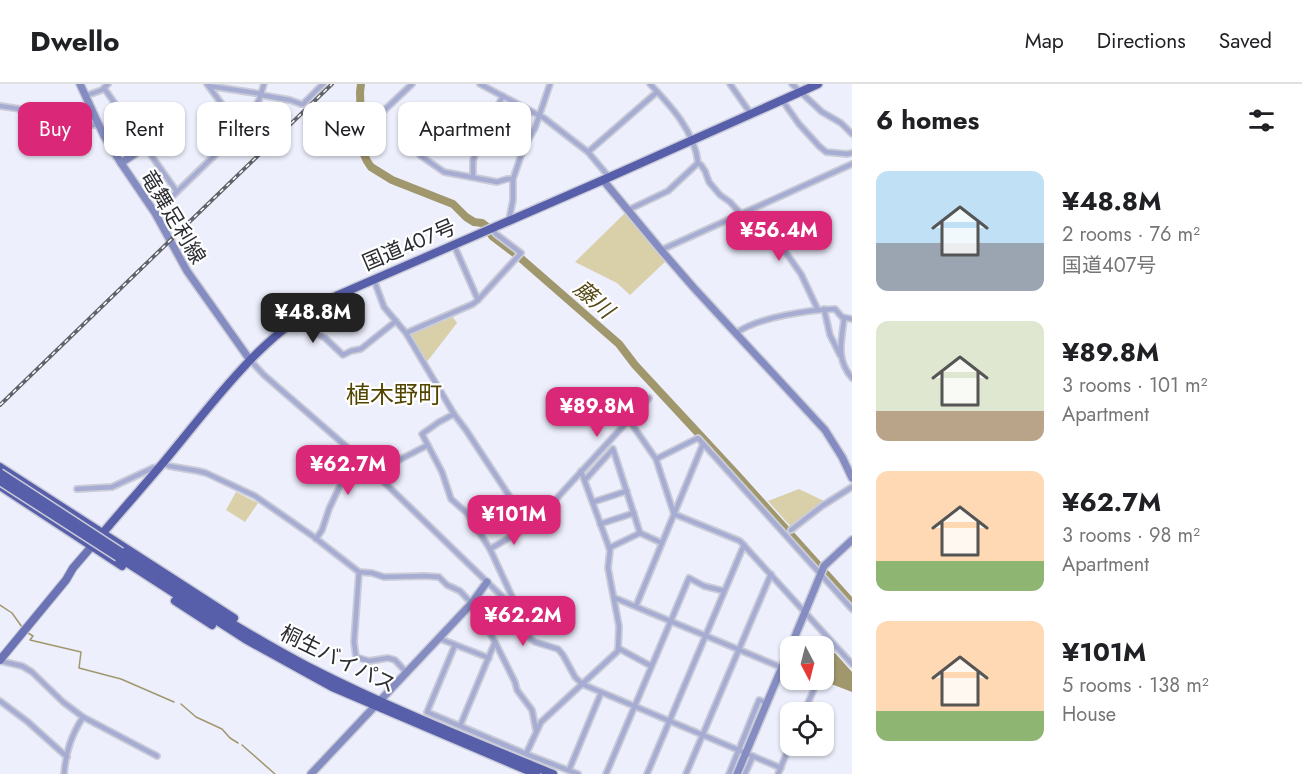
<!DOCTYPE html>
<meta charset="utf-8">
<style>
:root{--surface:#fff;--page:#f2f2f2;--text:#202124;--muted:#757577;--line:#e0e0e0;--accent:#db2777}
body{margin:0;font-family:Jost,"Noto Sans JP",sans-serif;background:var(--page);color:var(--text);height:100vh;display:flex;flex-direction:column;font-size:22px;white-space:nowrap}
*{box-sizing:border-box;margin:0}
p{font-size:20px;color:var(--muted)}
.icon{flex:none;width:33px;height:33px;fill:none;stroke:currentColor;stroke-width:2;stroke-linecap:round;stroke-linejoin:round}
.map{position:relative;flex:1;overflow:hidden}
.drawer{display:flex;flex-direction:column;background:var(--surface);width:450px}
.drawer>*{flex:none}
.banner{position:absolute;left:18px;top:18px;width:570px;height:54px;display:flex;gap:12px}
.needle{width:39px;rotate:173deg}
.fabs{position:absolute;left:780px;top:552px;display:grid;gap:12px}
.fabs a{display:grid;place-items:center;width:54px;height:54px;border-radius:12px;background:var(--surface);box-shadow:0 2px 4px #0004;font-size:30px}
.price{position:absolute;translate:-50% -51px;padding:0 14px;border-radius:12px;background:var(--accent);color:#fff;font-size:20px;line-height:39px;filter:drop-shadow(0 2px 3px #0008)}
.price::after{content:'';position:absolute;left:50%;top:36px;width:18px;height:14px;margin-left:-9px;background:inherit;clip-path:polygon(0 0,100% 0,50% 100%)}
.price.active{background:#222;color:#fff}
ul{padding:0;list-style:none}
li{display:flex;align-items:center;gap:18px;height:150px;padding:0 24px}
li span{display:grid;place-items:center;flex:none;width:168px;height:120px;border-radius:12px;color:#555}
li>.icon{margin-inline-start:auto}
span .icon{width:72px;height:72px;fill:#fffc;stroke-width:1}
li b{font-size:26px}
h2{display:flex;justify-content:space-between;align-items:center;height:72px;padding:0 24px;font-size:26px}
.tag{padding:0 21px;border-radius:12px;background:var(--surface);box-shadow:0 2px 4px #0004;font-size:21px;line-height:54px}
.tag.active{background:var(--accent);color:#fff}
header{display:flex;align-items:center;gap:36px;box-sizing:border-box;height:84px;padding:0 30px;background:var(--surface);border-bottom:2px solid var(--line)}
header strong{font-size:28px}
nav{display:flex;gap:33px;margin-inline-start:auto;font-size:21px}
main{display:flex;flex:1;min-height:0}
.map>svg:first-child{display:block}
.green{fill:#d9d0aa}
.water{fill:#a1976d}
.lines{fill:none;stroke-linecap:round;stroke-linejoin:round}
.stream{stroke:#a1976d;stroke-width:1.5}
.river{stroke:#a1976d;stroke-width:8}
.street-casing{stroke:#caccd8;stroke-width:8}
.secondary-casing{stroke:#caccd8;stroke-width:10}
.primary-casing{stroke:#caccd8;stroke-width:10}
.highway-casing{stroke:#caccd8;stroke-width:11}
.street{stroke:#a7add2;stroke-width:4.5}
.secondary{stroke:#848cc2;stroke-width:7}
.primary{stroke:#6b73b5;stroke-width:8}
.highway{stroke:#575eaa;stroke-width:8}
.rail-casing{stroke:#61636b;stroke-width:4}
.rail{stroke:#fff;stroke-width:1.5;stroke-dasharray:4.5;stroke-linecap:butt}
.highway-bridge-casing{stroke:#caccd8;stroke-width:11;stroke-linecap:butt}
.highway-bridge{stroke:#575eaa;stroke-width:8}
.labels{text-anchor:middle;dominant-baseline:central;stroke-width:4.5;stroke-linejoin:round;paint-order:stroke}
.street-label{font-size:21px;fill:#2b2c32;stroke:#fff}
.water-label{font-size:22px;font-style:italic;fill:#544914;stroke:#fff}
.quarter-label{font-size:24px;fill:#524501;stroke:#fff}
</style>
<header>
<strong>Dwello</strong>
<nav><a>Map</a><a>Directions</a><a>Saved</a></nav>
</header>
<main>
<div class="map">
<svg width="852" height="690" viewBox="0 0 852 690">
<rect width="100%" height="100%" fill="#edeffd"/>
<g class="green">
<path d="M625 129 666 177 630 211 617 199 575 178Z"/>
<path d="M453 233 457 239 426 279 411 250Z"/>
<path d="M799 405 826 418 792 444 768 417Z"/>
<path d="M236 408 258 419 245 438 226 426Z"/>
</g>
<path class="water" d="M835 569 852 588V608L821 596H824V590L832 570Z"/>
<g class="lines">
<g class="stream">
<path d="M0 521 12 529 22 543"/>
<path d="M28 549 33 552 30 556 81 568 79 584 121 595 174 618"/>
<path d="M181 620 196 633 222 645 230 654 238 659"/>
<path d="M242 661 275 690"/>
</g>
<g class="river">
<path d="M361 0 360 8 362 66 367 77 371 83 392 96 453 120 466 133 474 138 482 139 486 142 492 152 517 171 619 260 635 281 737 391 818 481"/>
<path d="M826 490 852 519"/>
</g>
<defs>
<g id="street">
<path d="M207 0 241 46"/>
<path d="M480 0 544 34 588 68 609 93"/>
<path d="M650 0C671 22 695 48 698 79L701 81 705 87 709 98 720 111 730 118 741 130 772 151 782 163 801 190 818 226"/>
<path d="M730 0 751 30"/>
<path d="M792 0 822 28 841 39 852 50"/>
<path d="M209 2 262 10"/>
<path d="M104 4 177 108"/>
<path d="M261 11 290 16 301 20H303L323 0"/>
<path d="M85 12 102 6 108 0"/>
<path d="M782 16 799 40 819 62 826 68 847 70 852 69"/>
<path d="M0 22 66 32 93 41H98"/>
<path d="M491 33 531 50"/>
<path d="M404 61H412L421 72 444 88 497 98 507 95H513"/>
<path d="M345 66 357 52 412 0"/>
<path d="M588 68 657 8"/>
<path d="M473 93V77L483 43 493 31 503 12"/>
<path d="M628 126 668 107 698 79"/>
<path d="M155 129 241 46 259 16 264 0"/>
<path d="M509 136 513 116V95L524 63 535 44 550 0"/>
<path d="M661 166 852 80"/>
<path d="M374 196 384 223 406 249 454 330 466 346 529 442"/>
<path d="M478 216 521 169 496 150 492 144"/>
<path d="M824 225 830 251 840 271"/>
<path d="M298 234 314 248 325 254 343 271 351 267 361 265 396 237"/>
<path d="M844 234C842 257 835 274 852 294"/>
<path d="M406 249 473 220 478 216 454 161"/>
<path d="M736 249C759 233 808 226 835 225L842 233 852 235"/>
<path d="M250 276 264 291 355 370 515 525 531 555 535 558 558 565 563 571 575 593 582 600 781 684"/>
<path d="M454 330 439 338 422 350 442 388 451 415 467 429 490 465 515 519V525"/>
<path d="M629 336 656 375 674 430 740 457 852 580"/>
<path d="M656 375 698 354 852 525"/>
<path d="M162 379 169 382 198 387 206 389 255 412 314 453 359 488 372 489 384 493 425 492 439 493 447 501 460 507 475 523 495 558 515 598 517 606 532 626 536 646"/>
<path d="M374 389 428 361"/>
<path d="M585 396 613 365 640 449 662 459"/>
<path d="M77 405 112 403 153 384 159 383"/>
<path d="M593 418 627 407"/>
<path d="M600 440 634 429"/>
<path d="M791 446 822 422 852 403"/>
<path d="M316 455 322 446 329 425 355 370"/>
<path d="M609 464 640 449"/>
<path d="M490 465 534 439 649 314"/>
<path d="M359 488 354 558 356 573 369 577 388 574 395 576 406 588"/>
<path d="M615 514 790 587"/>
<path d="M636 522 703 360"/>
<path d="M438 554 489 574"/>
<path d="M455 561 427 628 526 670 578 690"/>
<path d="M618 564 651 582"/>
<path d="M0 577 22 582 32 588 63 618 83 633 157 672"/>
<path d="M824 583 833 560"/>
<path d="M0 617 28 638 67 673"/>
<path d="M804 628 818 596"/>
<path d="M460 642 495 558"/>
<path d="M526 670 541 638 618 567 619 542 608 484 610 466 581 387"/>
<path d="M569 686 601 609"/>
<path d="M64 690C66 667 71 652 83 633"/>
<path d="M606 690 689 494 704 502 724 507"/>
<path d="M647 690 744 461"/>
<path d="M686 690 771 490"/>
<path d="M729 690 759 616 767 619"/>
<path d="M745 690 753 672"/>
<path d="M778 690 790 661"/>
</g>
<g id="secondary">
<path d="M80 0 104 52 121 79 155 129 187 187 250 276"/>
<path d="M121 79 145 63"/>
<path d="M603 96 661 166 694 204 825 346 842 373 852 394"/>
<path d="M791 562 824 482 852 456"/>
<path d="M311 690 471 520 487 498"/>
<path d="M737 690 790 564"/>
</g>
<path id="primary" d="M0 576 66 496 73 484 92 462"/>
<g id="highway">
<path d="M0 383 234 534"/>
<path d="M0 402 122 482"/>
<path d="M92 462C118 430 146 400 172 368 220 310 266 245 336 212L603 96 818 0"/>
<path d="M121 468C182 508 242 548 307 582 387 623 470 656 553 690"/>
<path d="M118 473 245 555 332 603 536 690"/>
<path d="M175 517 212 541"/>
</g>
</defs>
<use href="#street" class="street-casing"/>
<use href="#secondary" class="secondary-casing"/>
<use href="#primary" class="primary-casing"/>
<use href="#highway" class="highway-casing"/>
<use href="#street" class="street"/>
<use href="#secondary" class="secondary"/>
<use href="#primary" class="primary"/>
<use href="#highway" class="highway"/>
<defs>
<path id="rail" d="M0 321 332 0"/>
</defs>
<use href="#rail" class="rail-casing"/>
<use href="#rail" class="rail"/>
<defs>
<g id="highway-bridge">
<path d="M0 389 121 468"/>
<path d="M0 397 118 473"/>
</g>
</defs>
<use href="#highway-bridge" class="highway-bridge-casing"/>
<use href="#highway-bridge" class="highway-bridge"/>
</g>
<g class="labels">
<g class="street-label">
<text transform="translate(173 133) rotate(59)">竜舞足利線</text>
<text transform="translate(409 161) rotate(-23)">国道407号</text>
<text transform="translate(338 575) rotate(26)">桐生バイパス</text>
</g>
<g class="water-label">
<text transform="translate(594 215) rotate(41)">藤川</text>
</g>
<g class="quarter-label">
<text x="394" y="310">植木野町</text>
</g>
</g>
</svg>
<div class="fabs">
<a><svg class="needle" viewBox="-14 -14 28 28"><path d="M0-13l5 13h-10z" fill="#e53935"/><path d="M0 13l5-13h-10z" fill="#757577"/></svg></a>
<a><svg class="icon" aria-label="locate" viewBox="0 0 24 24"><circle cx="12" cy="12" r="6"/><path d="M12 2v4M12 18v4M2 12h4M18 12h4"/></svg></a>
</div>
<b class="price" style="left:779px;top:178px">¥56.4M</b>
<b class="price active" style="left:313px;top:260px">¥48.8M</b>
<b class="price" style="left:597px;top:354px">¥89.8M</b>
<b class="price" style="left:348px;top:412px">¥62.7M</b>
<b class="price" style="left:514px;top:462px">¥101M</b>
<b class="price" style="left:523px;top:563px">¥62.2M</b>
<div class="banner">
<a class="tag active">Buy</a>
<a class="tag">Rent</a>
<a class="tag">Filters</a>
<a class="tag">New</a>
<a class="tag">Apartment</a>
</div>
</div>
<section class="drawer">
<h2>6 homes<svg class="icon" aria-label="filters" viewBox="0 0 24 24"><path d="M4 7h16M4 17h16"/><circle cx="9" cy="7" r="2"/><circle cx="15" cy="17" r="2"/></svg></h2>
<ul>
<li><span style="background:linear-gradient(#bfe0f5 60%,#9aa5b1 0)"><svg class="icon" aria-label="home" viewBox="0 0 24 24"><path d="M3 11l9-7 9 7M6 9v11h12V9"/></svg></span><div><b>¥48.8M</b><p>2 rooms · 76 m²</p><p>国道407号</p></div></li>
<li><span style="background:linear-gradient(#dfe7d0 75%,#b9a48a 0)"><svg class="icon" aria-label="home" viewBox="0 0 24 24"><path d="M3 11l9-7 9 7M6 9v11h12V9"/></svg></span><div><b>¥89.8M</b><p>3 rooms · 101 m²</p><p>Apartment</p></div></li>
<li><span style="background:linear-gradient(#ffd9b3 75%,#8fb573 0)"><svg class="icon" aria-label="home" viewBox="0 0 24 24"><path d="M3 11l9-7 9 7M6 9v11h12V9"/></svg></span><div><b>¥62.7M</b><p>3 rooms · 98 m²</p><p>Apartment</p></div></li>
<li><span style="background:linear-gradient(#ffd9b3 75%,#8fb573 0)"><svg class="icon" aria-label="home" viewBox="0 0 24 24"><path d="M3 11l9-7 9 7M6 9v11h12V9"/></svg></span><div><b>¥101M</b><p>5 rooms · 138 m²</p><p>House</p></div></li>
</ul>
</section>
</main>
